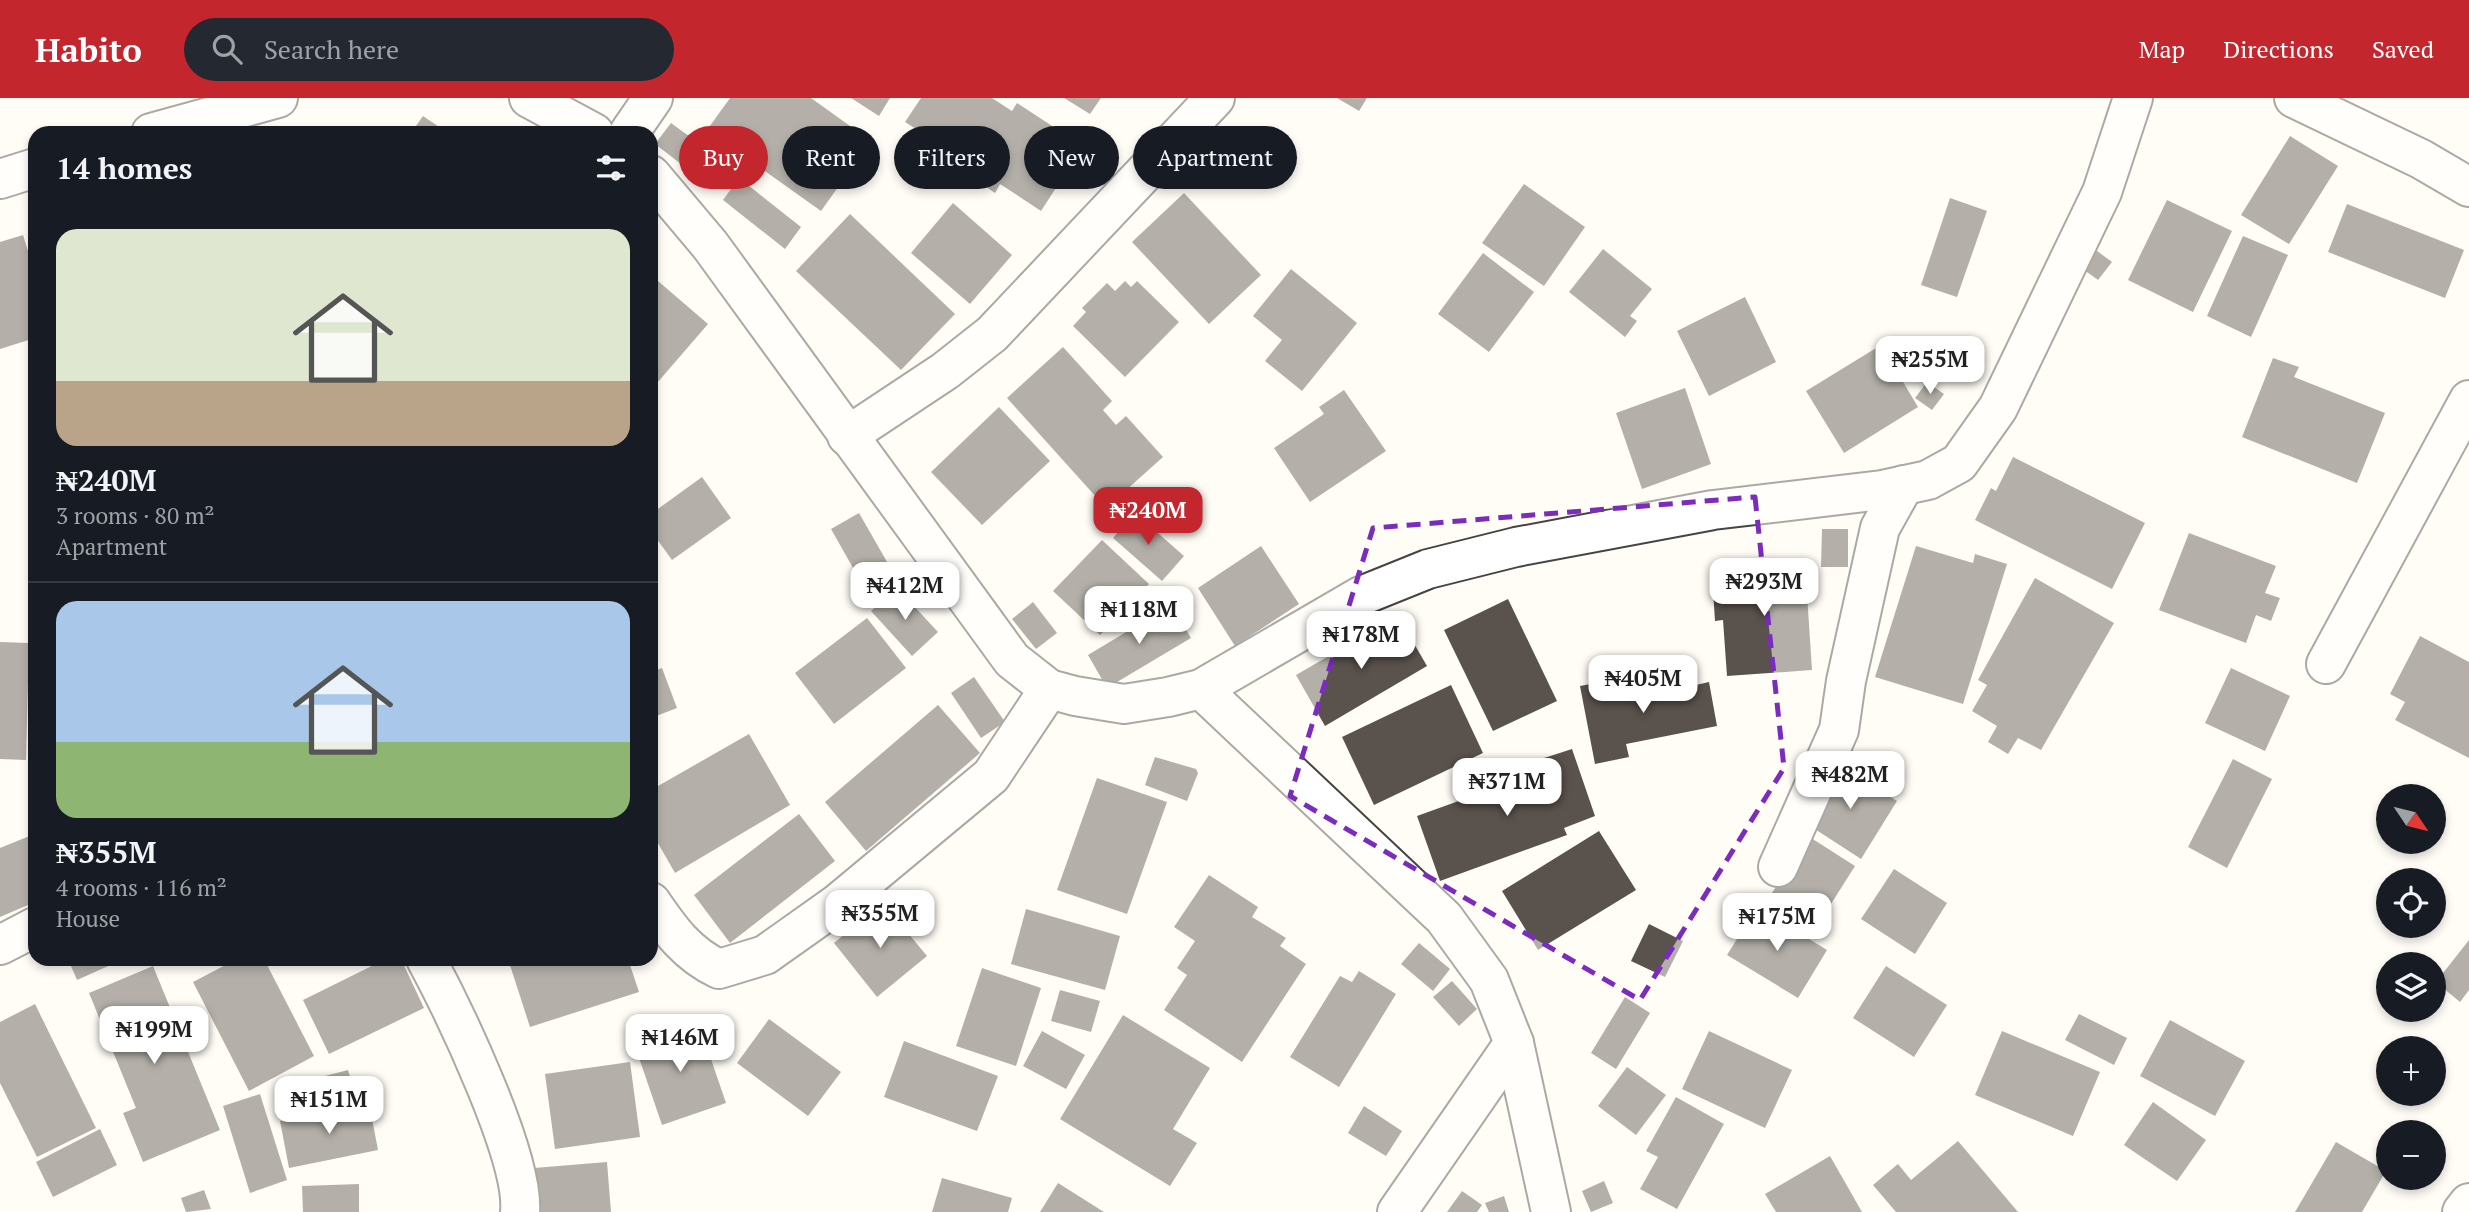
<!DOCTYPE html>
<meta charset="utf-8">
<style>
:root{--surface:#171b24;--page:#242831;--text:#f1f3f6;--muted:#9ea1a6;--line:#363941;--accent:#c4262e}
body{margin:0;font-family:"PT Serif",serif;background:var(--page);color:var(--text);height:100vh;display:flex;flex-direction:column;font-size:26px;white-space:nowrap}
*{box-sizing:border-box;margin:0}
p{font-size:23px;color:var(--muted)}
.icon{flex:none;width:38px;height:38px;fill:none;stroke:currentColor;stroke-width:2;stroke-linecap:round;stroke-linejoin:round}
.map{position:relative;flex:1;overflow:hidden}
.sheet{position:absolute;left:28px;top:28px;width:630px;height:840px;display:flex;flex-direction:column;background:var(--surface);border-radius:21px;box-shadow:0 4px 10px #0003}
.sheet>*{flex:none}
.top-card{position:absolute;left:679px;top:28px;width:665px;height:63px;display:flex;gap:14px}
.needle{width:46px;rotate:125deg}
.tools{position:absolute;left:2376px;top:686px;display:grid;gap:14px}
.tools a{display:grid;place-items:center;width:70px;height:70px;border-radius:50%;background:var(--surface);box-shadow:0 4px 10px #0003;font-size:35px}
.price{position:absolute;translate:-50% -60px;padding:0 16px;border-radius:14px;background:#fff;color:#222;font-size:23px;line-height:46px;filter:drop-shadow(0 2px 4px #0008)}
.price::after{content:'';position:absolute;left:50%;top:42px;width:21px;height:16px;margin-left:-10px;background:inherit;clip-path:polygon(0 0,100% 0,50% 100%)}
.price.active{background:var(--accent);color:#fff}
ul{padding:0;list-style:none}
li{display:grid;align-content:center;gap:14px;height:371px;padding:0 28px}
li+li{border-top:2px solid var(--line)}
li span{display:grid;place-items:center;height:217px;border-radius:21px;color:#555}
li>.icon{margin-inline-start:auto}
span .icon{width:126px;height:126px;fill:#fffc;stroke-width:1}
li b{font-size:30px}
h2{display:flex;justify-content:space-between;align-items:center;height:84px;padding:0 28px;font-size:30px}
.tag{padding:0 24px;border-radius:32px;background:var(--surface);box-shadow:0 4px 10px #0003;font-size:24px;line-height:63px}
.tag.active{background:var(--accent);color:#fff}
header{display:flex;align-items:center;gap:42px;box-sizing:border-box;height:98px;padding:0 35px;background:var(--accent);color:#fff}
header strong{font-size:33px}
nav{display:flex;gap:38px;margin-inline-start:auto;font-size:24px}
.search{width:490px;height:63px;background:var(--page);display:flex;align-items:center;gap:18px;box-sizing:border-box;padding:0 24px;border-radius:38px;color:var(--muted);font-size:26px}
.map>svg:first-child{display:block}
.building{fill:#5a524d}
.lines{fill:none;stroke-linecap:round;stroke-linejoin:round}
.minor-casing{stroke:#444;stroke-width:42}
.minor{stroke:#fff;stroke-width:38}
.marked{fill:none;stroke:#7b2cbf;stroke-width:5;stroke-dasharray:14 9;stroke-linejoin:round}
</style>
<header>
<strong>Habito</strong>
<div class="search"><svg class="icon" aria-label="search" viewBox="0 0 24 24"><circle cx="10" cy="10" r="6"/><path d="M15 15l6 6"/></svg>Search here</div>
<nav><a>Map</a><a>Directions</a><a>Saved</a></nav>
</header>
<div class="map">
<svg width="2469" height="1114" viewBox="0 0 2469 1114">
<rect width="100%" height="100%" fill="#fffdf5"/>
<g class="building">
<path d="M730 0H811L871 43 821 113 707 32Z"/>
<path d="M851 0H890L879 18Z"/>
<path d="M921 0H992L1012 13 1017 5 1069 39 1064 47 1078 56 1041 113 1000 86 995 95 946 62 952 54 905 24Z"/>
<path d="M1064 0H1101L1090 16Z"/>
<path d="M1337 0H1367L1359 13Z"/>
<path d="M423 18 448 35H411Z"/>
<path d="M671 25 697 44 681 66 655 46Z"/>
<path d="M2290 38 2338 68 2289 146 2241 117Z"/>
<path d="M739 80 801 129 785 151 723 102Z"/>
<path d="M1524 86 1585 129 1544 188 1482 145Z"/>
<path d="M1184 95 1261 177 1209 226 1132 144Z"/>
<path d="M1950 100 1987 113 1957 199 1921 187Z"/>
<path d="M2167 102 2232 133 2193 214 2128 182Z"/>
<path d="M953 105 1012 157 970 206 911 155Z"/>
<path d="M2347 106 2464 152 2445 200 2328 154Z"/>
<path d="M850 116 955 216 901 272 796 173Z"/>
<path d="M23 137 35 176V240L0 251V144Z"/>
<path d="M2243 138 2288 157 2251 239 2207 218Z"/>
<path d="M2093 150 2112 164 2098 182 2080 169Z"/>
<path d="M1603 151 1652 191 1630 218 1637 223 1625 239 1569 194Z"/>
<path d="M1483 155 1534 194 1489 254 1438 216Z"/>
<path d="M1291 171 1357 225 1302 293 1265 263 1282 242 1253 218Z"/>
<path d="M658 183 708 226 651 292V190Z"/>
<path d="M1125 183 1131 189 1137 183 1179 224 1125 279 1073 228 1086 214 1082 210 1107 185 1115 193Z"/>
<path d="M1745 199 1776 264 1709 298 1677 233Z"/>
<path d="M1881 247 1918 309 1844 355 1806 293Z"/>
<path d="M1063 249 1112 303 1103 312 1116 327 1126 318 1163 359 1106 410 1007 300Z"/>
<path d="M2273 260 2299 269 2294 279 2385 315 2357 385 2242 339Z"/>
<path d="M1927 284 1944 296 1932 312 1915 300Z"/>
<path d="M1685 290 1711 366 1642 391 1616 315Z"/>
<path d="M1344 292 1386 353 1310 404 1274 350 1324 316 1319 309Z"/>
<path d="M999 309 1050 363 982 427 931 374Z"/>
<path d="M2013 359 2145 425 2112 491 1975 422 1991 390 1996 393Z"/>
<path d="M702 379 731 420 672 462 651 433V416Z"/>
<path d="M859 415 898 483 870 500 831 431Z"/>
<path d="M1135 415 1184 458 1162 483 1113 440Z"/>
<path d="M1822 431H1848V469H1821Z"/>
<path d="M2189 435 2276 468 2265 495 2280 500 2271 523 2256 517 2246 545 2159 512Z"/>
<path d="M1102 442 1149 486 1100 537 1053 493Z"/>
<path d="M1261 448 1299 506 1235 548 1198 490Z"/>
<path d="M1916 448 1973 465 1975 456 2007 466 1963 606 1875 579Z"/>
<path d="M1765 461 1766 468 1805 465 1812 572 1727 578 1723 522 1715 523 1712 476 1739 474 1738 463Z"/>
<path d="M2035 480 2114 525 2041 652 2018 640 2008 656 1988 644 1997 628 1972 613 1987 587 1978 582Z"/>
<path d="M897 490 938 534 912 558 871 513Z"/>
<path d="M1508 501 1557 603 1493 633 1444 532Z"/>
<path d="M1033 504 1057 535 1036 551 1012 521Z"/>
<path d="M1171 507 1191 540 1107 590 1088 557Z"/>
<path d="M1398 518 1427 568 1325 628 1296 577Z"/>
<path d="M867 520 906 570 834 626 795 575Z"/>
<path d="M2420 538 2469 564V660L2395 622 2405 604 2390 596Z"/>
<path d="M0 544 29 545 26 662 0 661Z"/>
<path d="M662 570 677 610 651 620V574Z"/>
<path d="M2231 570 2290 598 2265 653 2205 625Z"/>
<path d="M974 579 1005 624 981 640 951 595Z"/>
<path d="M1676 582 1678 591 1709 584 1717 628 1626 646 1629 659 1595 666 1580 588 1607 583 1609 596Z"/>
<path d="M1451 587 1483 655 1374 707 1342 639Z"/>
<path d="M938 607 980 655 866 753 825 704Z"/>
<path d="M749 636 790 707 675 775 651 733V692Z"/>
<path d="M1572 651 1595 718 1564 730 1567 737 1440 783 1417 718 1545 672 1541 661Z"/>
<path d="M1155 659 1196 671 1198 675 1187 703 1145 687Z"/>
<path d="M2233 661 2272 681 2227 770 2188 749Z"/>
<path d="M1840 666 1897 703 1861 761 1804 724Z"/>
<path d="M1097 680 1167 704 1127 816 1057 792Z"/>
<path d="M799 716 835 763 730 845 694 797Z"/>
<path d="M1599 733 1636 792 1538 852 1502 793Z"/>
<path d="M32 737 35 804 0 819V750Z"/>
<path d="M1808 738 1855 768 1819 825 1772 795Z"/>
<path d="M1894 771 1947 805 1915 856 1861 821Z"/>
<path d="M1209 777 1258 809 1252 819 1286 840 1280 848 1306 866 1242 964 1164 912 1187 877 1177 870 1195 843 1174 829Z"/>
<path d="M883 805 927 858 877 899 834 845Z"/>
<path d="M1757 809 1827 852 1798 900 1727 857Z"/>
<path d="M1026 811 1120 838 1105 892 1011 866Z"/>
<path d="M1649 826 1683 843 1665 879 1631 863Z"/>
<path d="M2469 842V892L2460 904 2436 884Z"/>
<path d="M1419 845 1450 871 1433 893 1401 866Z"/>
<path d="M68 861H124L77 882Z"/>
<path d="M237 861H264L314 958 249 993 193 884Z"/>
<path d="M386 861H401L424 910 329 956 303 902Z"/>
<path d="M508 861H628L639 894 530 929Z"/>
<path d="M153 868 220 1032 143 1064 123 1015 136 1010 89 895Z"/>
<path d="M1886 868 1947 907 1914 959 1853 920Z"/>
<path d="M982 870 1041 890 1016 968 956 948Z"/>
<path d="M1359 873 1396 896 1339 989 1290 959 1340 878 1352 884Z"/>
<path d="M1452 883 1477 911 1459 928 1433 899Z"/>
<path d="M1060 892 1100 903 1091 934 1051 923Z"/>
<path d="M1625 899 1650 915 1616 971 1591 955Z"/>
<path d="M35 906 96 1030 37 1059 0 985V924Z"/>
<path d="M2079 916 2127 940 2114 967 2065 942Z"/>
<path d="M1123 917 1210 970 1173 1031 1197 1045 1170 1088 1060 1021Z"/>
<path d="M769 921 841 974 808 1018 737 965Z"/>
<path d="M2170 922 2245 963 2215 1018 2140 978Z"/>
<path d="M699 926 726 1005 662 1027 635 948Z"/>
<path d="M1042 933 1085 957 1066 991 1023 968Z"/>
<path d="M1709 933 1792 972 1765 1030 1682 991Z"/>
<path d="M2002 933 2100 974 2073 1038 1975 997Z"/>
<path d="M904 943 998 978 977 1033 884 999Z"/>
<path d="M630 964 640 1039 555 1051 545 976Z"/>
<path d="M1627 969 1666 997 1636 1037 1598 1008Z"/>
<path d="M348 972 355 996 280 1015 275 991Z"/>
<path d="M260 996 287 1082 250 1095 223 1008Z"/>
<path d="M1676 999 1724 1026 1677 1111 1640 1091 1658 1059 1646 1053Z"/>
<path d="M2153 1004 2206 1042 2177 1083 2124 1047Z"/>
<path d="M369 1005 378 1052 289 1070 280 1023Z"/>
<path d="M1364 1008 1402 1033 1386 1058 1348 1035Z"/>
<path d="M100 1031 117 1067 53 1099 36 1064Z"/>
<path d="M1958 1043 2018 1114H1896L1873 1087 1898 1066 1911 1082Z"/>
<path d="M2336 1044 2386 1073 2362 1114H2295Z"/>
<path d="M1830 1058 1862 1114H1776L1765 1096Z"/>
<path d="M607 1064 611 1114H538L534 1070Z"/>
<path d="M942 1080 1012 1100 1008 1114H932Z"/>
<path d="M1604 1083 1613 1105 1591 1114 1582 1093Z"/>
<path d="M1058 1085 1104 1114H1040Z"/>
<path d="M359 1086V1114H303L302 1088Z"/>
<path d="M204 1092 211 1111 186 1114 181 1100Z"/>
<path d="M1462 1093 1482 1107 1477 1114H1447Z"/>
<path d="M1504 1098 1509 1114H1489L1485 1105Z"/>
</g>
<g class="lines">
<defs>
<g id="minor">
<path d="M529 0 594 35"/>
<path d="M2294 0 2421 61 2469 89"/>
<path d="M151 35 278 0"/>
<path d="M629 35 653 0"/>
<path d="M651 77 710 147 1012 562 1049 591 1075 598 1124 606 1168 599 1201 591 1361 498 1428 471 1516 449 1713 412 1882 392 1928 382 1959 365 1998 310 2102 94 2133 0"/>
<path d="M0 81 35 70"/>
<path d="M847 338 945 273 992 236 1215 0"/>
<path d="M2326 566 2469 302"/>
<path d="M1201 591 1444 820 1489 882 1514 945 1551 1114"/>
<path d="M1778 769 1839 632 1846 583 1880 430 1904 387"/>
<path d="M651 804C670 832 687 856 719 871L765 857 837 806 991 678 1049 591"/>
<path d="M0 847 35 829"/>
<path d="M426 861C454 913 525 1060 520 1114"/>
<path d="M1397 1114 1514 945"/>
<path d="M2462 1114 2469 1105"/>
</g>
</defs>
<use href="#minor" class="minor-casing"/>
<use href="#minor" class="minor"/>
</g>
<path d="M0 0H2469V1114H0ZM1755 399 1784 670 1640 902 1290 698 1373 430Z" fill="#fffdf5" fill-opacity=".55" fill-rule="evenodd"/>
<path class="marked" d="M1755 399 1784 670 1640 902 1290 698 1373 430Z"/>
</svg>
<div class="tools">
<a><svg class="needle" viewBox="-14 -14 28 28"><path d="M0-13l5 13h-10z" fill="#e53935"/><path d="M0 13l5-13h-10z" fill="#9ea1a6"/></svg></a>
<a><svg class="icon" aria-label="locate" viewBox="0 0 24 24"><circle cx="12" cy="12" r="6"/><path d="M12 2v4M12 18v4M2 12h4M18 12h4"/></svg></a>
<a><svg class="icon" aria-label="layers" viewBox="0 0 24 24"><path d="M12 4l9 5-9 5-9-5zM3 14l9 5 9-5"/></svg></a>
<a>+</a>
<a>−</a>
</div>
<b class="price" style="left:1930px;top:298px">₦255M</b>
<b class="price active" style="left:1148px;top:449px">₦240M</b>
<b class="price" style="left:1764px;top:520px">₦293M</b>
<b class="price" style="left:905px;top:524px">₦412M</b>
<b class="price" style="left:1139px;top:548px">₦118M</b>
<b class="price" style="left:1361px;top:573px">₦178M</b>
<b class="price" style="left:1643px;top:617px">₦405M</b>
<b class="price" style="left:1850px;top:713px">₦482M</b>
<b class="price" style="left:1507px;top:720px">₦371M</b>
<b class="price" style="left:880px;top:852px">₦355M</b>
<b class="price" style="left:1777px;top:855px">₦175M</b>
<b class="price" style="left:154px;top:968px">₦199M</b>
<b class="price" style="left:680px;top:976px">₦146M</b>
<b class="price" style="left:329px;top:1038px">₦151M</b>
<div class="top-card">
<a class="tag active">Buy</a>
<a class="tag">Rent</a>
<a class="tag">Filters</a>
<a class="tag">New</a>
<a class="tag">Apartment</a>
</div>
<section class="sheet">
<h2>14 homes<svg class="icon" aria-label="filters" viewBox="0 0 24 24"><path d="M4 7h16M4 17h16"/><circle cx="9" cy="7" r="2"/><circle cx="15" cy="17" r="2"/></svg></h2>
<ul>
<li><span style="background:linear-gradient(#dfe7d0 70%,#b9a48a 0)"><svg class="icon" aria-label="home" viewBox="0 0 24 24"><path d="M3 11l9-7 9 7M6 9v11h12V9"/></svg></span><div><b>₦240M</b><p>3 rooms · 80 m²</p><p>Apartment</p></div></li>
<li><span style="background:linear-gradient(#a9c7e8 65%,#8fb573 0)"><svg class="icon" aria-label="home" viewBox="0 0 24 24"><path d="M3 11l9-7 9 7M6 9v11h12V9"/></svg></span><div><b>₦355M</b><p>4 rooms · 116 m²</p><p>House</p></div></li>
</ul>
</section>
</div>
